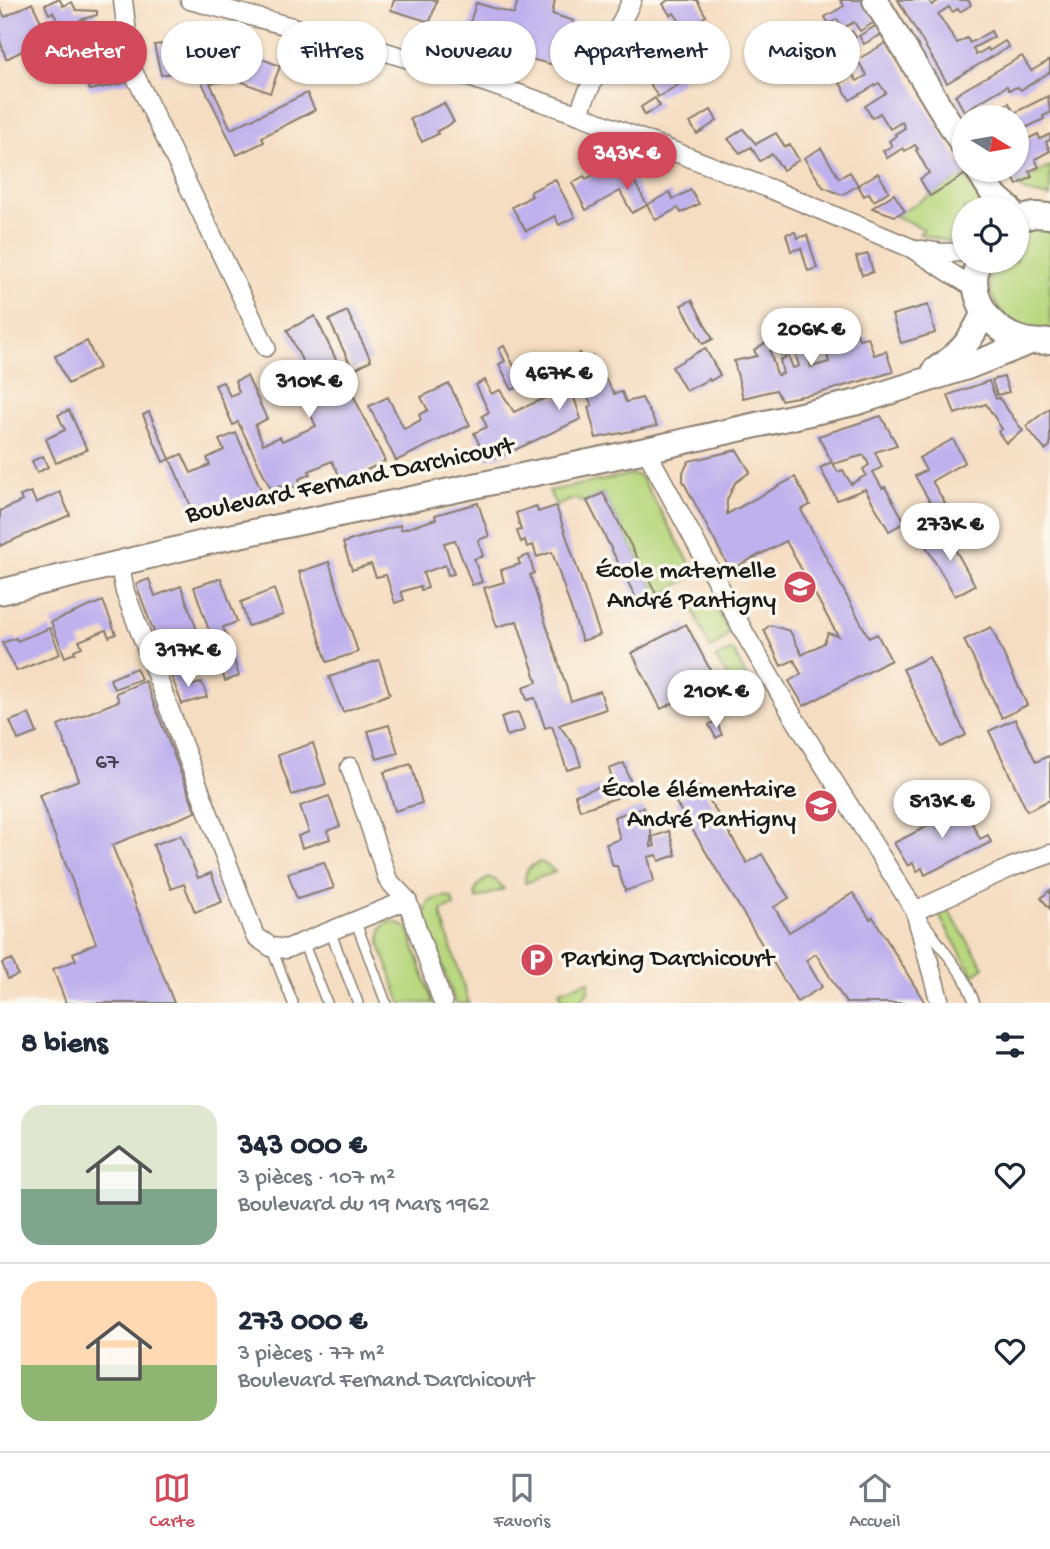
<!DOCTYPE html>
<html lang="fr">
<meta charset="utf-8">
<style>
:root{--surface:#fff;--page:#f6f6f7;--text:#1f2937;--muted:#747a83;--line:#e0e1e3;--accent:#d1495b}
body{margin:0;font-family:"Gochi Hand",sans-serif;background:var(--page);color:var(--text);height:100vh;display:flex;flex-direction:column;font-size:26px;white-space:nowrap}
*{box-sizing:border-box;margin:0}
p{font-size:23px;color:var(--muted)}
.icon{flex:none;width:38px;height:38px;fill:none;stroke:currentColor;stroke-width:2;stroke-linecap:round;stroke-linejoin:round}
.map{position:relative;height:1003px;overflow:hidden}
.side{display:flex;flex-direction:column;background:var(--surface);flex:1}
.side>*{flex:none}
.top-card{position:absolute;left:21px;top:21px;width:1008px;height:63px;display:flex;gap:14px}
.needle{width:46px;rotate:101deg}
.buttons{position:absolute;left:952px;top:105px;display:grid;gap:14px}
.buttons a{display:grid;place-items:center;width:77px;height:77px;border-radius:50%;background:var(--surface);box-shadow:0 2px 5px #0004;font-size:35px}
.price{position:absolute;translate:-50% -60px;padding:0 16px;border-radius:24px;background:#fff;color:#222;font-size:23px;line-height:46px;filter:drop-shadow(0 2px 4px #0008)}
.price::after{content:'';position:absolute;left:50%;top:42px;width:21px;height:16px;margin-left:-10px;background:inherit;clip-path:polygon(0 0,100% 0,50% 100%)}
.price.active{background:var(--accent);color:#fff}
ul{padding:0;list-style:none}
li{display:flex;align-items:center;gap:21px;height:175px;padding:0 21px}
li+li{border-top:2px solid var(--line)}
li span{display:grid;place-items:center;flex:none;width:196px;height:140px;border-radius:21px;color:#555}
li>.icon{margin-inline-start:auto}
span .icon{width:84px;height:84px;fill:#fffc;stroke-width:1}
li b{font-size:30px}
h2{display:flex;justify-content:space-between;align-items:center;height:84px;padding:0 21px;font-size:30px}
.chip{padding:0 24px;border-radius:32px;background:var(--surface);box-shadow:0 2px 5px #0004;font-size:24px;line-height:63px}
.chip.active{background:var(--accent);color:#fff}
.tab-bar{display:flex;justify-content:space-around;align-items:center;height:98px;border-top:2px solid var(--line);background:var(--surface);font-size:19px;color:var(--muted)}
.tab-bar a{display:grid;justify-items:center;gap:4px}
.tab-bar .active{color:var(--accent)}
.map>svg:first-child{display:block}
.green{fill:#b8d77e;stroke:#6a7a4d;stroke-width:2}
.building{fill:#beb1ed;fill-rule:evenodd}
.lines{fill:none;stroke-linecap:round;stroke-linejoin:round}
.lane-casing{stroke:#887c6e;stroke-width:12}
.street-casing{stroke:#887c6e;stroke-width:21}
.secondary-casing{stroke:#887c6e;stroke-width:28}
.lane{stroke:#fff;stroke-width:9}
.street{stroke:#fff;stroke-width:18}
.secondary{stroke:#fff;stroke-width:24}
.labels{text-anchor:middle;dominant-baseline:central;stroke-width:7;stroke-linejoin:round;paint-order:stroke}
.number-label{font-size:23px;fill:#444150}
.street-label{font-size:26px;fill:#1c1c1c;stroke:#fbf7ec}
.poi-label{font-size:26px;fill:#1c1c1c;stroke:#fbf7ec;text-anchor:end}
</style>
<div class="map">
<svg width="1050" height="1003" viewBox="0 0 1050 1003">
<rect width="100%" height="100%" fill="#fbf7ec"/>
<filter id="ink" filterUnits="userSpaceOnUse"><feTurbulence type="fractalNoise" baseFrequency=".0143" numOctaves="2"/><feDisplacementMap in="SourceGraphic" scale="14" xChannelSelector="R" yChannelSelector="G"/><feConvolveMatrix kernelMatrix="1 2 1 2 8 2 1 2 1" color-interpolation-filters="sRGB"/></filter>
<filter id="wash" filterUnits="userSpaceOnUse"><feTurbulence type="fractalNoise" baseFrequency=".00686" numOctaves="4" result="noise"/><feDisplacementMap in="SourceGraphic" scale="28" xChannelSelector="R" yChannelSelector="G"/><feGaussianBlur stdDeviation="1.57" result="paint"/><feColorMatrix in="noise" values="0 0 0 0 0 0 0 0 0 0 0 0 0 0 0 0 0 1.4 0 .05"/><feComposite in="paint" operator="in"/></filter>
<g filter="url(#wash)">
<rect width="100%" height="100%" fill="#f5ddc1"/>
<g class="green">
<path d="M1050 166V197L1026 192 1017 185Z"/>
<path d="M966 174 981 197 992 208H964V239L949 242 919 234 924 229 895 216Z"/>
<path d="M1044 227 1050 229V330C1042 330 1034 331 1027 329 998 320 982 289 993 261H1017V234L1027 229Z"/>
<path d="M633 474 641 477 696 574 658 597 603 493 583 503 581 500 578 501 576 498 556 506 549 491Z"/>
<path d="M712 600 729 632 724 639 710 649 692 606 703 601Z"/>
<path d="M733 650 747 678 734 685 715 658Z"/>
<path d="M540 862 547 865 555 872 525 883C524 871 529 866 540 862Z"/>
<path d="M489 878 496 880 504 889 476 899C473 887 479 883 489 878Z"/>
<path d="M444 896 452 898 454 906 442 910V918L469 1003H455L425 914 429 901Z"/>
<path d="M946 907 984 967 973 975 937 912Z"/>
<path d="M386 922 398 923 408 929 433 1003H401L380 945V932Z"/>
<path d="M589 981C590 995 582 1001 569 1003L563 999 559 991Z"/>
</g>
<g id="blocks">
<g class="building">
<path d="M55 0H60L63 6 72 2 76 10 97 11V15L80 20 97 56 100 54 106 68 124 64 129 82 90 90 82 73 83 72 53 12 49 14 45 5Z"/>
<path d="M394 0H437L430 22 391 10Z"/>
<path d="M518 0H555L552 14 574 21 562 67 503 52 507 39 495 36 493 40 467 33 476 3 514 14Z"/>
<path d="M668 0H697L706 16 685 29 674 13 670 15 663 4Z"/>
<path d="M840 0H862L875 22 860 31 854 22 843 28 837 19 829 24 825 17 844 6Z"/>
<path d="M898 0H929L932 5 940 0H968L971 5 960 12 958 9 952 12 949 7 938 14 957 43 967 38 970 43 991 31 994 37 973 48 976 55 988 48 989 51 1005 41 1009 47 947 83Z"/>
<path d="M32 3 49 38 6 59 0 40V8L5 17Z"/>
<path d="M877 25 882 34 864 44 859 36Z"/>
<path d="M852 31 856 37 842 46 839 39Z"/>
<path d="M225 42 230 43 233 59 226 62 227 66 219 72 221 82 210 83 231 129 307 93 315 110 262 137 264 142 237 155 195 68 161 75 154 45 161 44 165 56Z"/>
<path d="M887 42 966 174 930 196 920 179 929 173 916 150 918 149 915 145 905 151 903 148 887 158 883 151 892 146 889 141 896 136 895 134 905 128 902 122 890 129 880 113 872 118 865 106 886 93 879 83 850 100 840 83 853 75 857 81 867 75 857 60Z"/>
<path d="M660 44 683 82 658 97 636 60Z"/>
<path d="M250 54 280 66 270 93 240 81Z"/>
<path d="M1022 56 1031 71 1050 60V72L1021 90 1018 87 1009 90 1007 86 964 111 955 95Z"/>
<path d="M1048 96 1050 113 1043 116 1044 119 1021 130 1026 140 1038 134 1040 139 1050 134V140L1046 142 1050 151 1035 159 1039 167 1029 171 1032 177 1017 185 1009 170H1017V117H985L1009 103 1014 113Z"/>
<path d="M655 98 660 106 645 115 641 107Z"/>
<path d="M444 103 454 122 437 131 438 134 422 142 410 119Z"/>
<path d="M711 110 717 121 697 134 690 123Z"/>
<path d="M743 129 756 144 776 133 785 147 790 145 799 160 783 170 772 154 760 161 751 147 740 153 728 139Z"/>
<path d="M821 148 839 178 850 172 858 185 842 195 823 187 804 158Z"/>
<path d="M622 159 647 205 670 192 673 199 691 190 699 204 681 213 678 208 656 220 647 205 632 213 620 191 586 210 572 183 584 176 586 179Z"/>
<path d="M878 173 889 191 874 201 869 193 864 196 858 185Z"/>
<path d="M555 179 575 217 559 225 555 216 526 231 512 207 532 196 530 192Z"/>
<path d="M894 194 905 211 895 216 872 208Z"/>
<path d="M795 232 797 238 807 235 817 268 808 271 801 248 791 251 786 234Z"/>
<path d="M868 254 873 272 862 275 856 257Z"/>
<path d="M692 300 713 339 703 344 681 305Z"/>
<path d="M928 305 935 333 901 343 892 315Z"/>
<path d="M347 311 371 360 353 370 329 320Z"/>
<path d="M315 316 385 461 357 475 359 478 345 486 332 461 309 471 310 474 299 479 301 484 284 491 281 485 271 489 238 422 233 425 215 385 223 382 230 396 239 392 235 381 247 376 267 419 255 425 263 444 280 437 282 441 316 426 297 386 311 379 287 330Z"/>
<path d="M854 326 859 339 868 337 874 355 886 351 893 372 819 393 781 400 776 390 743 398 734 361 757 356 754 350 769 341 773 348 770 351 777 375 783 374 780 360 786 357 784 354 781 355 773 338 780 334 793 368 799 366 792 342 797 341 796 337 801 335 811 367 829 362 825 346 831 344 832 347 849 342 845 328Z"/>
<path d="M87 341 99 368 68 384 55 356Z"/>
<path d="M504 346 523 385 512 390 499 364 505 361 499 349Z"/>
<path d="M705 348 720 375 710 381 709 379 686 391 672 367Z"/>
<path d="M580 353 584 360 593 356 614 394 622 392 626 402 642 398 657 426 596 438 588 407 592 405 579 380 570 385 581 419 502 456 486 459 474 433 487 427 482 416 489 412 476 385 485 380 491 394 500 390 514 412 552 395 553 400 563 395 552 372 560 368 557 360 561 358 568 364 573 374 581 370 574 357Z"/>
<path d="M1004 377 1009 392 997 395 992 380Z"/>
<path d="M989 381 996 399 999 398 1023 431 1006 443 998 432 1002 429 986 404 955 414 948 395Z"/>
<path d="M449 384 470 425 396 461 369 406 388 397 404 429 421 420 419 415 428 410 421 397Z"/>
<path d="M1050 408V446L1045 450 1026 426Z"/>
<path d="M69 410 87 450 56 463 46 439 65 430 58 415Z"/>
<path d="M149 412 170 459 163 462 143 415Z"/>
<path d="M881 416 897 445 875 452 882 467 873 472 882 488 885 487 905 522 889 531 865 489 837 500 820 468 832 462 818 436ZM864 455 869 465 863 469 866 475 851 484 843 470 838 472 833 464Z"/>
<path d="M236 433 267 503 248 508 244 496 208 511 207 508 194 513 170 459 182 454 191 473 210 465 207 458 224 450 219 440Z"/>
<path d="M953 439 965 462 932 481 945 503 934 509 915 476 926 470 919 458Z"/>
<path d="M737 450 750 472 735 483 727 500V514L795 477 810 505 801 510 869 638 877 634 891 660 804 706 789 681 801 674 794 660 781 666 764 630 770 625 790 631 802 655 824 643 828 633 838 636 833 627 786 541 730 570 683 481V472L689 461Z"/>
<path d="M43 456 48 467 37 473 32 461Z"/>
<path d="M31 492 36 503 60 492 70 515 0 546V511L22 501 20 496Z"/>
<path d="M603 493 658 597 640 606 587 501Z"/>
<path d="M478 503 489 536 478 540 483 556 474 559 482 582 472 585 455 540 444 543 454 574 448 575 445 565 423 573 428 588 421 590 420 586 401 592 404 600 395 603 386 575 376 577 371 564 352 570 343 543 400 525 401 530 436 519 435 515Z"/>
<path d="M536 506 538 512 556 506 600 635 582 641 552 552 537 557 533 545 527 547 525 540 521 542 517 531 521 530 516 513Z"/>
<path d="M945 531 975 585 955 596 924 543Z"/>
<path d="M529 555 534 573 530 575 571 701 600 691 606 709 559 725 575 747 581 766 567 770 552 726 545 728 535 698 527 700 523 687 537 682 517 621 497 627 484 588 504 582 501 570 520 564 518 559Z"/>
<path d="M329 562 358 652 327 662 299 572Z"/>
<path d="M221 578 237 622 223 627 227 637 213 642 194 587Z"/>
<path d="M149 579 155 596 181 586 200 638 187 642 185 636 158 643 136 584Z"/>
<path d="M274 589 283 615 248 626 241 602Z"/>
<path d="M103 601 116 634 109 637 106 630 79 641 82 647 74 650 75 653 65 657 51 622Z"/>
<path d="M686 624 716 681 661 709 632 653Z"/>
<path d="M991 627 1027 705 1002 718 964 640Z"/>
<path d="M50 628 60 654 17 671 2 643 16 638 17 641Z"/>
<path d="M231 651 239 676 225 681 217 655Z"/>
<path d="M929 657 966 735 941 747 903 669Z"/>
<path d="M379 660 390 694 343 712 329 677Z"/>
<path d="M136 668 141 679 114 689 110 679Z"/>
<path d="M183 671 189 687 202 682 207 697 182 704 171 675Z"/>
<path d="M145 681 196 812 112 845 174 1003H66L53 969 76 960 73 953 96 943 39 795 79 780 58 725 119 701 116 693Z"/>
<path d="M518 712 525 730 507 736 501 717Z"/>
<path d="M29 714 37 733 18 740 10 721Z"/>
<path d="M1015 719 1036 762 1048 756 1050 759V800L1027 811 989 731Z"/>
<path d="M716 721 722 735 716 738 709 725Z"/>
<path d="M389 725 398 753 377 759 368 731Z"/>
<path d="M313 743 326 784 292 795 278 755Z"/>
<path d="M624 763 634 792 580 810 575 795 613 782 609 769Z"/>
<path d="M411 764 422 803 395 811 384 772Z"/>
<path d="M701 786 747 863 762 854 778 881 789 898 774 907 789 932 853 893 870 919 873 917 925 1003H846L816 954 806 960 822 987 797 1002 675 801Z"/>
<path d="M329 796 340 826 327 831 330 839 302 848 298 836 309 832 300 806Z"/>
<path d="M959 797 980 839 988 835 991 842 925 875 922 868 917 871 913 863 908 866 894 843 940 820 935 809Z"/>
<path d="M643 807 651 829V847L655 846 652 837 669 831 676 855 659 861 657 855 648 857 654 881 625 891 617 866H613L606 844 620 839 614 817Z"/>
<path d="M181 835 198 878 211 873 222 902 195 912 184 884 171 889 153 845Z"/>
<path d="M324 862 334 888 297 899 288 873Z"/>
<path d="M1050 890V909L1041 898Z"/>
<path d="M12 959 18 975 8 979 2 963Z"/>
</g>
</g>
</g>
<g filter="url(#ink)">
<use href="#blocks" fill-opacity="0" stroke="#887c6e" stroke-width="2"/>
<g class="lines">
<defs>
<g id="lane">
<path d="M355 920 386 1003"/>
<path d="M923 921 964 978 975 1003"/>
<path d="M330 931 358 1003"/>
<path d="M303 942 327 1003"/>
<path d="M271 947 293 1003"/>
</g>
<g id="street">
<path d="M123 0 131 67 266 347"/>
<path d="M190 0 379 50 469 77 580 115 773 190 911 248 976 289"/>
<path d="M580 115 583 102 632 0"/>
<path d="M921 250 942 253 964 252"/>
<path d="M646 450 745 634 793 716 915 911 940 1003"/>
<path d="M119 562 125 592 255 936 271 947 286 949 407 900"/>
<path d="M350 767 388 880 407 900 443 1003"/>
<path d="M915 911 1012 867 1050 854"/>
</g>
<g id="secondary">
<path d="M875 0 964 147"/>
<path d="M978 170 993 194 1009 208"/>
<path d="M1017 219 1035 215 1050 216"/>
<path d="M978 261C964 307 1004 348 1050 341"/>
<path d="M935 370C962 352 971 341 984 312"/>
<path d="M0 592 220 539 646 450 858 402 967 367 1030 342"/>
</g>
</defs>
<use href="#lane" class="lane-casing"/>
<use href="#street" class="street-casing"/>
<use href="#secondary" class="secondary-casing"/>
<use href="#lane" class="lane"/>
<use href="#street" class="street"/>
<use href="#secondary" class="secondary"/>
</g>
</g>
<defs>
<symbol id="school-disc" viewBox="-11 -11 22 22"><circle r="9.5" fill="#d1495b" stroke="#fbf7ec"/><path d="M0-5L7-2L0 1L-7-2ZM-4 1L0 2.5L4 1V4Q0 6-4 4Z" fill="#fff"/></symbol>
<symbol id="parking-disc" viewBox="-11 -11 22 22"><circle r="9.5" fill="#d1495b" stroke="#fbf7ec"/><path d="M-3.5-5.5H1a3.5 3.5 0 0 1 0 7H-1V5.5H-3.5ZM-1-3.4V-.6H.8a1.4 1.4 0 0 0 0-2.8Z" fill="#fff"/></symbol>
</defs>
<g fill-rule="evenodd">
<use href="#school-disc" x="781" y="568" width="38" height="38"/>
<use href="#school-disc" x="802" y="787" width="38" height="38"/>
<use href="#parking-disc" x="518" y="941" width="38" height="38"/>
</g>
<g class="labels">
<g class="number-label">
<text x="107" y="763">67</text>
</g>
<g class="street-label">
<text transform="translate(350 482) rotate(-12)">Boulevard Fernand Darchicourt</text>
</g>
<g class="poi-label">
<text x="776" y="572">École maternelle<tspan x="776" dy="30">André Pantigny</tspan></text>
<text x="796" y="791">École élémentaire<tspan x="796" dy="30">André Pantigny</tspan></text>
<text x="562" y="960" text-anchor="start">Parking Darchicourt</text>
</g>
</g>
</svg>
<div class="buttons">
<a><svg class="needle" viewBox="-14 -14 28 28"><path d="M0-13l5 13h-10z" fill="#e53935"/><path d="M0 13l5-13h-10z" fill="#747a83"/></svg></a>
<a><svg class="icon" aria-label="locate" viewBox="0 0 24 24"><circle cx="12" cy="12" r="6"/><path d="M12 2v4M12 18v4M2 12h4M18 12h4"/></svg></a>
</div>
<b class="price active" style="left:627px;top:192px">343K €</b>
<b class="price" style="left:811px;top:368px">206K €</b>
<b class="price" style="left:559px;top:412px">467K €</b>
<b class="price" style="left:309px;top:420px">310K €</b>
<b class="price" style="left:950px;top:563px">273K €</b>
<b class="price" style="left:188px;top:689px">317K €</b>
<b class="price" style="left:716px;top:730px">210K €</b>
<b class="price" style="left:942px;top:840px">513K €</b>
<div class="top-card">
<a class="chip active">Acheter</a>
<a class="chip">Louer</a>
<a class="chip">Filtres</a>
<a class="chip">Nouveau</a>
<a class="chip">Appartement</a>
<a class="chip">Maison</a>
</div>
</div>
<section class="side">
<h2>8 biens<svg class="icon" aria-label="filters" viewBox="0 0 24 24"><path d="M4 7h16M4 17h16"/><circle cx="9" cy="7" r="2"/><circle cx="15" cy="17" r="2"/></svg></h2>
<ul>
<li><span style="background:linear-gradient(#dfe7d0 60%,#7fa58c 0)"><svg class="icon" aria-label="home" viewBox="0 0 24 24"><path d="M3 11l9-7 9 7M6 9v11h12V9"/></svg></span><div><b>343 000 €</b><p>3 pièces · 107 m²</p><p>Boulevard du 19 Mars 1962</p></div><svg class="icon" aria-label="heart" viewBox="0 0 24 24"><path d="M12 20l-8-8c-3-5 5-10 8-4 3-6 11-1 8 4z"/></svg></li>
<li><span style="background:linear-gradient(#ffd9b3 60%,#8fb573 0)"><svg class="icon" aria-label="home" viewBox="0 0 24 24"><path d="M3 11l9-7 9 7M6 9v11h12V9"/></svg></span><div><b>273 000 €</b><p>3 pièces · 77 m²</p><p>Boulevard Fernand Darchicourt</p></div><svg class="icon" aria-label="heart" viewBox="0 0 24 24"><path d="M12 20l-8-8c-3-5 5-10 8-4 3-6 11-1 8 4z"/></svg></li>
</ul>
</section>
<nav class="tab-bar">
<a class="active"><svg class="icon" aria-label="map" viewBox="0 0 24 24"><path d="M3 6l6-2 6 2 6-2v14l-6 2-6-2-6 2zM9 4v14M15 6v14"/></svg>Carte</a>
<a><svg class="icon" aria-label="saved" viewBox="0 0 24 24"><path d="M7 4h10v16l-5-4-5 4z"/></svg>Favoris</a>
<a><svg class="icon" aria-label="home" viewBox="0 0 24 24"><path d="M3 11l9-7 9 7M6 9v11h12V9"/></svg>Accueil</a>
</nav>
